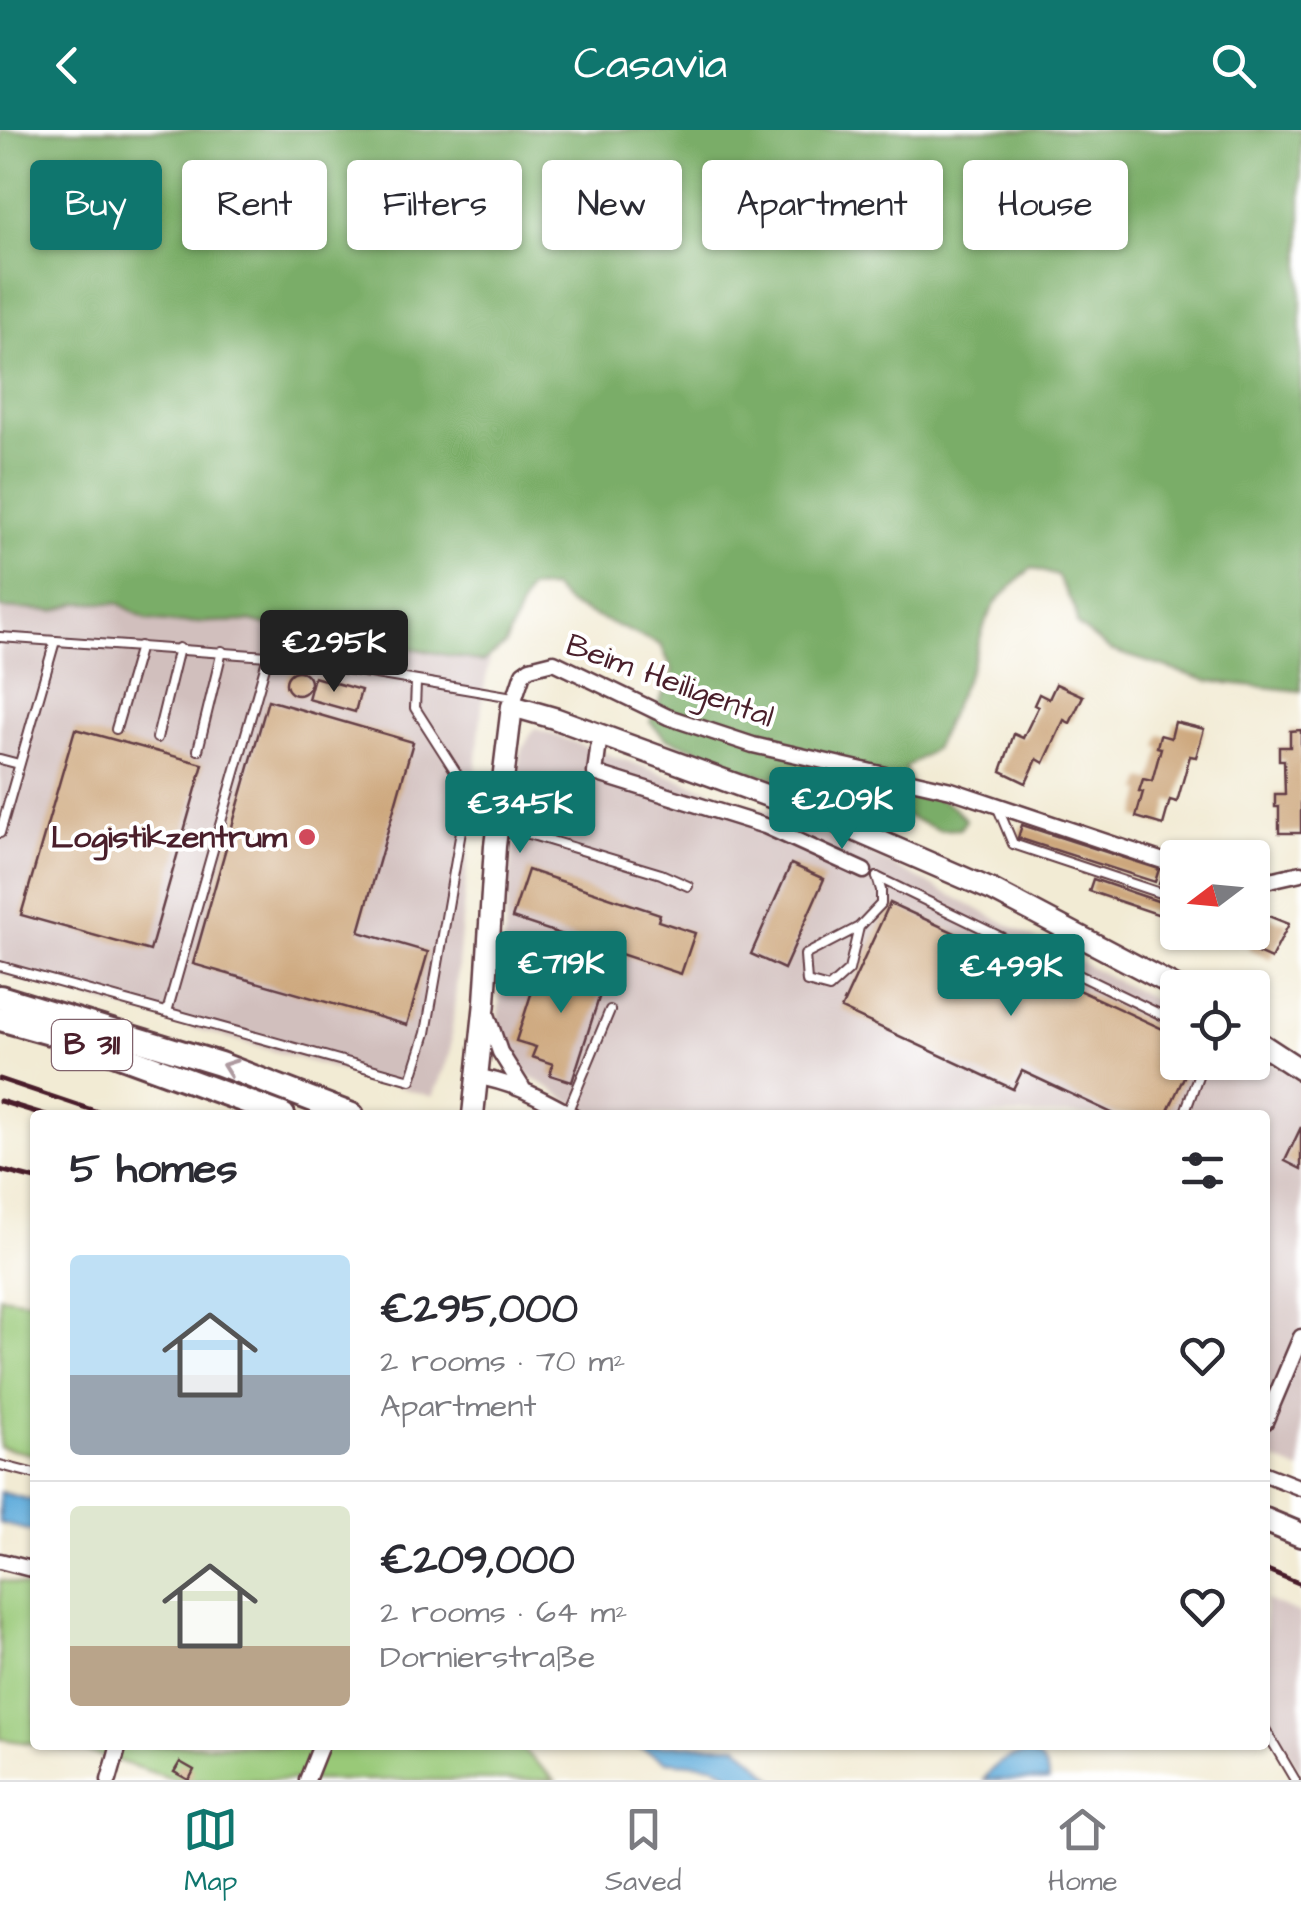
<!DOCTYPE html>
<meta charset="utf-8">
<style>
:root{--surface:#fff;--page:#f2f2f3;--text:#2b2b33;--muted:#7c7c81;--line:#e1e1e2;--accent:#0f766e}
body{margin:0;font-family:"Architects Daughter",sans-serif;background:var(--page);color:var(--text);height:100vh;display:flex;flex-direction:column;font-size:38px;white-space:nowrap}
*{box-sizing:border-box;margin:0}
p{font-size:32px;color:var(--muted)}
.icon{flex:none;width:55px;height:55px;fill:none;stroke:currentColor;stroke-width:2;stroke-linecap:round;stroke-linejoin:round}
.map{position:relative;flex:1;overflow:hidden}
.sheet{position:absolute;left:30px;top:980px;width:1240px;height:640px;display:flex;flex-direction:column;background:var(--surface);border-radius:10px;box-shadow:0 2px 8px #0004}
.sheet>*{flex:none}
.banner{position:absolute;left:30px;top:30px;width:1242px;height:90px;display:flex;gap:20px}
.needle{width:65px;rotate:254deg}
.fabs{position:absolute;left:1160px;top:710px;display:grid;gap:20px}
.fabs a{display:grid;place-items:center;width:110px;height:110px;border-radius:10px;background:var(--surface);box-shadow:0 2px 8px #0004;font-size:50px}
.price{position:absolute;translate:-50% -85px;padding:0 22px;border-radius:10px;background:var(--accent);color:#fff;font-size:32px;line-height:65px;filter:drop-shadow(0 2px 5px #0008)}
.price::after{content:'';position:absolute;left:50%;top:60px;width:30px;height:22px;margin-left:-15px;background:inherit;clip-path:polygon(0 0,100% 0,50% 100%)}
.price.current{background:#222;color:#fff}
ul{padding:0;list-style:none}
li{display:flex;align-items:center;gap:30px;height:250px;padding:0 40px}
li+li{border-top:2px solid var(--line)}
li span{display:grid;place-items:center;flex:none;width:280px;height:200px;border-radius:10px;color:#555}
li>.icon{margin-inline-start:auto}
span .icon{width:120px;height:120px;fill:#fffc;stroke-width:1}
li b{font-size:42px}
h2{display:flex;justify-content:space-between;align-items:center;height:120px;padding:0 40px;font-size:42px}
.pill{padding:0 35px;border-radius:10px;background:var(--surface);box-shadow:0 2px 8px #0004;font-size:35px;line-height:90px}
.pill.current{background:var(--accent);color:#fff}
header{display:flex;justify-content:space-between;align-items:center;height:130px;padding:0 40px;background:var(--accent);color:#fff;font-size:45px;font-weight:600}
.tabs{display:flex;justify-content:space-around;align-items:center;height:140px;border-top:2px solid var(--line);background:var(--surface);font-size:28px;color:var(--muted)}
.tabs a{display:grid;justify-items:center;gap:5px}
.tabs .current{color:var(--accent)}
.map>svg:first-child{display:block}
.industrial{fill:#d1bfbd}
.green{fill:#99c978;stroke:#727452;stroke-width:2.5}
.forest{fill:#7aad68;stroke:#62664a;stroke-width:2.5}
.water{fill:#63aedc;stroke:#566684;stroke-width:2.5}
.building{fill:#cda77d}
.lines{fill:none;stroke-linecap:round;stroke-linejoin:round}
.lane-casing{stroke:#633e44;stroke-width:12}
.street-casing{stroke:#633e44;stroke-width:19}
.secondary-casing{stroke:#633e44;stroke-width:25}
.primary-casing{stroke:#633e44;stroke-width:28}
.lane{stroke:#fff;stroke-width:8}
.street{stroke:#fff;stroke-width:14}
.secondary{stroke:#fff;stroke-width:20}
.primary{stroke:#fff;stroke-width:22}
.rail{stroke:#4a1f2b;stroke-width:5}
.oneway{stroke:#ae9aa0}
.poi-dot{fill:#d1495b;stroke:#fff;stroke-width:4}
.labels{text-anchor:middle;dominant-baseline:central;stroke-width:8;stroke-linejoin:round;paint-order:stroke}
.shield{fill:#fff;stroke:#80626b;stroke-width:2.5}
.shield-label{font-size:30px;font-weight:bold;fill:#4a1f2b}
.street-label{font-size:32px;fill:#4a1f2b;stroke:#fff}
.poi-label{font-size:32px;font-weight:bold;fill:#4a1f2b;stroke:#fff;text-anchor:end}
</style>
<header><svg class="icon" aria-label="back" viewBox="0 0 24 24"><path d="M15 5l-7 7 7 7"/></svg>Casavia<svg class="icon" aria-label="search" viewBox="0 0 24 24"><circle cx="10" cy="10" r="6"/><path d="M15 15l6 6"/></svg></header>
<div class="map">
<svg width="1301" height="1650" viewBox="0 0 1301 1650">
<rect width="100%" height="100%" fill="#fff"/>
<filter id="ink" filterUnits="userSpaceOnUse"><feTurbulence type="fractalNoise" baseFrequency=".01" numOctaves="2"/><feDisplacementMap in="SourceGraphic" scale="20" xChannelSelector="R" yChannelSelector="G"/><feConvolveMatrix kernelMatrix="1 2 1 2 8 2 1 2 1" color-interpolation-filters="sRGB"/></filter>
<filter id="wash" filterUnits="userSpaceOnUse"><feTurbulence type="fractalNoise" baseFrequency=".0048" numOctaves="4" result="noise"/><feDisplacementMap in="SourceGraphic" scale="40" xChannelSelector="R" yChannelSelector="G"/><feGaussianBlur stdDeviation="2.25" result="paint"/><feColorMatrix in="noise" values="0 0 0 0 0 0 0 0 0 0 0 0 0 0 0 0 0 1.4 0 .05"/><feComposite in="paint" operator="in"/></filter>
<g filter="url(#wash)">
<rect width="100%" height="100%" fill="#f2ebd4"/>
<g class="industrial">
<path d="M0 432 491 523 483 564 450 923 433 967 0 843Z"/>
<path d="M534 598 791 689 871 724 1177 882 1178 932H1252L1253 920 1301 951V1341L1265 1326V985H592L524 942 497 897 520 624Z"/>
<path d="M1265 1470 1301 1484V1644L1265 1583Z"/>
</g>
<g class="green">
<path d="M0 1166 35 1171V1325L0 1317Z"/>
<path d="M0 1450 35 1459V1614L0 1609Z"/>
<path d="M40 1615H518L555 1650H176L96 1624Z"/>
</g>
<path class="forest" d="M0 0H1301V561L1208 551 1110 520 1077 495 1075 479 1057 446 1031 438 997 471 986 490 971 537 934 619 905 638 912 658C934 665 950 672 966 690L960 699 939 700 887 678 807 665 778 649 725 636 694 618 665 608 650 592 673 542 661 515 569 475 552 458 528 459 505 515 483 532 415 519 361 516 319 509 250 491 175 493 148 490 118 473H78L55 481 0 478Z"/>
<g class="water">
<path d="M0 1362 35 1371V1402L0 1393Z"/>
<path d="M634 1615H738L775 1650H741L714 1635 666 1631Z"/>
<path d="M1028 1623C1042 1629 1046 1635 1049 1650H984C994 1633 1008 1626 1028 1623Z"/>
</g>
<g id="blocks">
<g class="building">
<circle cx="298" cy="553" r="12"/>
<path d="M314 547 361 560 355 582 308 569Z"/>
<path d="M1056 554 1083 566 1070 593 1064 590 1044 633 1037 629 1026 653 1001 641 1014 604 1023 608 1038 577 1034 575 1039 564 1049 569Z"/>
<path d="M268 570 413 612 359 802 428 822 407 895 193 834Z"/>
<path d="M1175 592 1204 599 1196 627 1190 626 1177 672 1170 670 1163 695 1136 687 1143 662 1139 661 1143 649 1152 651 1161 618 1157 617 1160 605 1171 608Z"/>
<path d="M75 599 203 634 150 821 21 785Z"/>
<path d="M1301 600V703H1279V677H1275V664H1285L1284 630H1279V617H1290V601Z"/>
<path d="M1022 695 1159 739 1155 752 1018 708Z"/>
<path d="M791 734 824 749 784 839 751 824Z"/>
<path d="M528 740 660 784 658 791 695 803 681 844 512 788Z"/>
<path d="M1163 743 1178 747V760L1159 754Z"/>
<path d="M1093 749 1178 778V791L1089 761Z"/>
<path d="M890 773 1178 906V932H1191L1166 985H1116L1022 941 1013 959 841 879Z"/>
<path d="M1266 785 1289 794 1271 829 1248 819Z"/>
<path d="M541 833 565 840 567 834 606 846 572 952 550 945 553 934 532 927 536 917 516 911Z"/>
<path d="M1301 997V1039L1285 1031Z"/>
<path d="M180 1632 194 1640 189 1650 174 1642Z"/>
</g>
</g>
</g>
<g filter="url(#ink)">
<use href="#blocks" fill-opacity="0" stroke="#633e44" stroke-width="2.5"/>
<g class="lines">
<defs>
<g id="lane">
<path d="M0 507 268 526 513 567"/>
<path d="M116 599 140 516"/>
<path d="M157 608 179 518"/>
<path d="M198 620 222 521"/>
<path d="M0 629 19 634"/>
<path d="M997 676 1013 714 1178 769"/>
<path d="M502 696 661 744 688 756"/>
<path d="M0 703 55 511"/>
<path d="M877 747 1178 893"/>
<path d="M859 797 849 840 829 858 807 852 805 825 859 797 881 774V760L877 747"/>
<path d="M0 836 411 950 426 903 468 661 415 578 416 553"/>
<path d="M167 882 268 526"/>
<path d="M567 983 610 880"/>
<path d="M1184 985 1203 932"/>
<path d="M0 1335 35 1344"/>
<path d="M1265 1599 1295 1650"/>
<path d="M184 1616V1615"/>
</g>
<g id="street">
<path d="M512 576 523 543 530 538 554 532 668 587 753 615 951 660 1178 736"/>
<path d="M600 604 595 643 765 696 864 741"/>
<path d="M1252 754 1301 743"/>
<path d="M488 887 500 922 522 957"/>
<path d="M477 947C513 952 540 968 572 985"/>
<path d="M1265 1292 1301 1207"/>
<path d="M1265 1344 1301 1358"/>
<path d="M0 1431 35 1440"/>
<path d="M109 1650 119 1615"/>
<path d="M307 1650 321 1615"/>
</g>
<g id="secondary">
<path d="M1252 908 1301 940"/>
<path d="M473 985 485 872 495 716 512 576 554 588 817 684 992 760 1178 858"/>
</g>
<g id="primary">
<path d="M0 867 220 934 352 985"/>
<path d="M0 889 92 915 283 985"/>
<path d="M1265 1390 1301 1405"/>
</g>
</defs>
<use href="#lane" class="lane-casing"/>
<use href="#street" class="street-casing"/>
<use href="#secondary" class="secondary-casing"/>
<use href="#primary" class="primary-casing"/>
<use href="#lane" class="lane"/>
<use href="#street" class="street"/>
<use href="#secondary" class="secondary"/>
<use href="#primary" class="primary"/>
<g class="rail">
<path d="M0 949 107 985"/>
<path d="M0 971 46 985"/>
<path d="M0 1040 35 1049"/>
<path d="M1265 1439 1301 1454"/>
</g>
</g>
<defs><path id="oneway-chevron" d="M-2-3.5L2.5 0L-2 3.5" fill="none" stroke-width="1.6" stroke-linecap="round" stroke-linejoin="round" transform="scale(2.5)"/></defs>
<use class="oneway" href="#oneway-chevron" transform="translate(229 937) rotate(-160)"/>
</g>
<circle class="poi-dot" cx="307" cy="707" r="10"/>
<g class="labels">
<rect class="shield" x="52" y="890" width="80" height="50" rx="8"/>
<g class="shield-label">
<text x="92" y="915">B 311</text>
</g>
<g class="street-label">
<text transform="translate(670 551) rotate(20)">Beim Heiligental</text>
</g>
<g class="poi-label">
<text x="287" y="707">Logistikzentrum</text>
</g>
</g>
</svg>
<div class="fabs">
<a><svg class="needle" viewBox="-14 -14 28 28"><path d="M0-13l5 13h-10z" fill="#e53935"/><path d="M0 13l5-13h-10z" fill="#7c7c81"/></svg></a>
<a><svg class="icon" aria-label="locate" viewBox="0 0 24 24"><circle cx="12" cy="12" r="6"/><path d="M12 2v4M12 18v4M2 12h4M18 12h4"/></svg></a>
</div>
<b class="price current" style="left:334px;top:565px">€295K</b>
<b class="price" style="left:842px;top:722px">€209K</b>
<b class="price" style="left:520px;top:726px">€345K</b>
<b class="price" style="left:561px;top:886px">€719K</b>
<b class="price" style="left:1011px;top:889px">€499K</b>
<div class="banner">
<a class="pill current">Buy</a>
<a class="pill">Rent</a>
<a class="pill">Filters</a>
<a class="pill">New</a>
<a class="pill">Apartment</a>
<a class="pill">House</a>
</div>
<section class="sheet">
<h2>5 homes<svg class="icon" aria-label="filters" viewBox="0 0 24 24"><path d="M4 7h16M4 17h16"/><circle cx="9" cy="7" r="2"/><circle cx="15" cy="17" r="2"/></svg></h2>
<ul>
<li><span style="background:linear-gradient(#bfe0f5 60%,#9aa5b1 0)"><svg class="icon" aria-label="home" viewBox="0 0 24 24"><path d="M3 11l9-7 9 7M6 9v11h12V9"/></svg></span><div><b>€295,000</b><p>2 rooms · 70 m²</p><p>Apartment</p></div><svg class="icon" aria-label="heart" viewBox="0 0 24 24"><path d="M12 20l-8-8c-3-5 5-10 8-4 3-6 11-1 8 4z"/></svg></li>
<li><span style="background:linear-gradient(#dfe7d0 70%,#b9a48a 0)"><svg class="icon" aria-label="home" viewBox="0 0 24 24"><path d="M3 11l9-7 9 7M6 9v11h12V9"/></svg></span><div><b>€209,000</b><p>2 rooms · 64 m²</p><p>Dornierstraße</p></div><svg class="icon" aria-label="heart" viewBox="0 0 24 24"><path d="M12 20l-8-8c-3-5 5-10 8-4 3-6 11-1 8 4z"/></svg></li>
</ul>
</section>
</div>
<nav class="tabs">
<a class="current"><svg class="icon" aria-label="map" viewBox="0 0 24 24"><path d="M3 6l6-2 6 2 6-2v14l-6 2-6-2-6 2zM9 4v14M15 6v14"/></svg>Map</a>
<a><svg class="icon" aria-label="saved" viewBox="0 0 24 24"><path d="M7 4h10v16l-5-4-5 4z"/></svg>Saved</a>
<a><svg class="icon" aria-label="home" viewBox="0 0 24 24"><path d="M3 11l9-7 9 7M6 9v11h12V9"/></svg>Home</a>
</nav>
